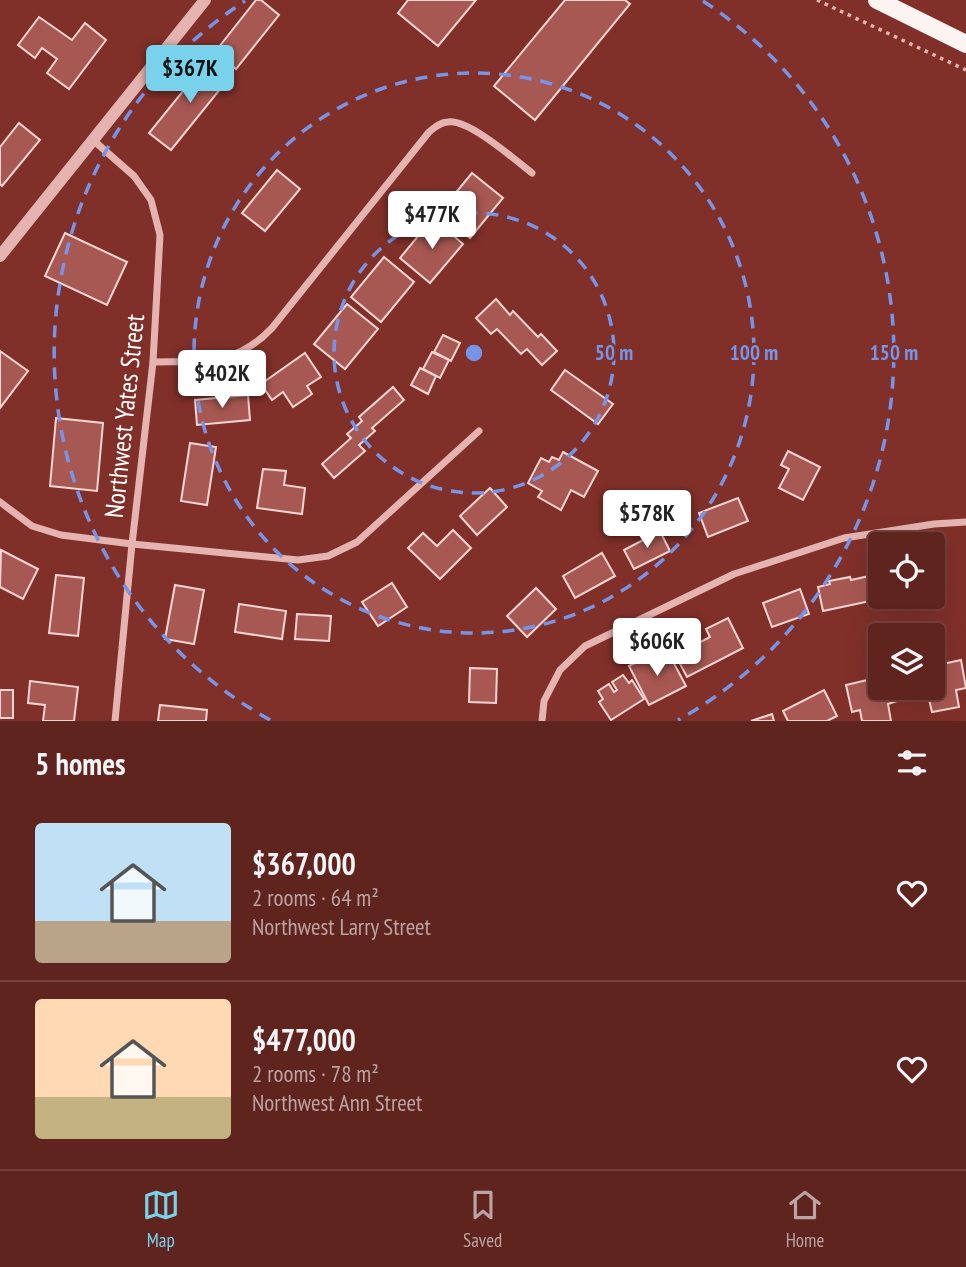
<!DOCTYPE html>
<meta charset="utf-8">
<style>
:root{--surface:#60241f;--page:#69302c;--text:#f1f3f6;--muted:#baa4a4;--line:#74413d;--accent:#78d2ec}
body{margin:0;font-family:"PT Sans Narrow",sans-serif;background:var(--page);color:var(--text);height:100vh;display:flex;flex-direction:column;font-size:26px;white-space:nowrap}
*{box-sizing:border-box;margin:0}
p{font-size:23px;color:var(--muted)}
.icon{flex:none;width:38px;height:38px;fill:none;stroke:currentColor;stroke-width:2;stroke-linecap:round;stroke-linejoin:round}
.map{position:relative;height:721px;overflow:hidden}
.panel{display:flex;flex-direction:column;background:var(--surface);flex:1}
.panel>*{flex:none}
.tools{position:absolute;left:868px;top:532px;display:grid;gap:14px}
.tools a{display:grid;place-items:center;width:77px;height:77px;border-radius:7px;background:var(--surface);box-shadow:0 7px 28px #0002,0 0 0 2px var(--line);font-size:35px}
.price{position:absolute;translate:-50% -60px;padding:0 16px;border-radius:7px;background:#fff;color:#222;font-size:23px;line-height:46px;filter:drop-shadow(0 2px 4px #0008)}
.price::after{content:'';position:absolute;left:50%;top:42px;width:21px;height:16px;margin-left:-10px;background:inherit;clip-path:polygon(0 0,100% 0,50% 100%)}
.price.selected{background:var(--accent);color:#111}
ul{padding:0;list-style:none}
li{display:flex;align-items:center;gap:21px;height:175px;padding:0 35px}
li+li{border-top:2px solid var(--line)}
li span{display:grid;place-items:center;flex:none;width:196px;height:140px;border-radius:7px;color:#555}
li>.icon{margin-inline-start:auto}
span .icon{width:84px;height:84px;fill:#fffc;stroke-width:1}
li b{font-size:30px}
h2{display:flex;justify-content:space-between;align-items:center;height:84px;padding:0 35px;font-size:30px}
.tab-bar{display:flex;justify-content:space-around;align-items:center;height:98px;border-top:2px solid var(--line);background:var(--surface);font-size:19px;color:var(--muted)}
.tab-bar a{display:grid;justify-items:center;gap:4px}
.tab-bar .selected{color:var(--accent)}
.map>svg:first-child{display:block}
.building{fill:#a85852;stroke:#f5d6d4;stroke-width:2}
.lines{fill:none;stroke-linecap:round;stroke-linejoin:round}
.path{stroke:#e5b4b1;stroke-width:3.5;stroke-dasharray:3.5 5;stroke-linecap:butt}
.minor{stroke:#e5b4b1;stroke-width:7}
.tertiary{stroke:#e5b4b1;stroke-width:12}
.primary{stroke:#fdf3f1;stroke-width:18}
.ring{fill:none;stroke:#7795e8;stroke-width:3.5;stroke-dasharray:12 9}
.labels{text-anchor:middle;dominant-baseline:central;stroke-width:5;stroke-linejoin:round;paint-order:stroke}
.street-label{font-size:26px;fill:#fff;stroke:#803029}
.centre{fill:#7795e8;stroke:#803029;stroke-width:3.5}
.ring-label{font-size:21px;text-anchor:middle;font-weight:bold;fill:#7795e8;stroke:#803029;stroke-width:5;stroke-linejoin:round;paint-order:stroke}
</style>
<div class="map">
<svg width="966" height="721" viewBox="0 0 966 721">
<rect width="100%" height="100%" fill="#803029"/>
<g class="building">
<path d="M256 0H261L279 15 236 69 215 52Z"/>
<path d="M408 0H476L438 46 398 13Z"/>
<path d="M565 0H625L630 4 535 120 494 86Z"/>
<path d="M39 17 72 40 85 23 106 40 69 89 47 73 57 59 42 48 35 58 18 45Z"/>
<path d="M209 59 230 77 171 150 149 133Z"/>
<path d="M19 123 40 140 2 186 0 184V147Z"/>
<path d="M277 170 300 189 265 231 242 213Z"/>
<path d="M472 173 503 198 470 238 439 213Z"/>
<path d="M433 218 463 244 430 283 400 258Z"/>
<path d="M65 233 127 262 107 305 45 276Z"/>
<path d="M384 257 414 282 381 322 351 297Z"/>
<path d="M496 299 510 315 513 311 538 337 541 334 557 351 542 365 527 349 521 354 497 329 491 334 476 318Z"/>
<path d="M347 304 378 329 345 369 314 344Z"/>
<path d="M443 335 460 343 451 361 434 352Z"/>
<path d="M0 351 28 371 0 408Z"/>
<path d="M432 352 449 360 440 378 423 369Z"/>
<path d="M305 353 321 377 307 386 312 394 293 407 283 392 272 400 261 384Z"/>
<path d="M420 368 436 376 428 394 411 385Z"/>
<path d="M565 370 613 404 598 424 551 390Z"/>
<path d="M393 387 404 400 372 428 375 431 359 445 365 451 334 478 322 464 351 438 347 434 362 421 359 417Z"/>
<path d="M248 395 250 420 197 425 195 400Z"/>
<path d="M56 418 103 423 97 491 50 486Z"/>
<path d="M190 443 216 447 207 505 181 501Z"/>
<path d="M788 451 820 467 803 500 779 488 789 469 781 465Z"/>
<path d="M563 452 598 471 584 497 571 490 561 510 538 497 542 491 528 483 541 458 549 462 552 457 559 460Z"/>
<path d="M263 469 286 471 284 485 305 488 302 514 257 508Z"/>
<path d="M490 488 507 507 477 535 460 516Z"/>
<path d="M738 498 748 521 708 537 699 513Z"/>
<path d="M453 530 471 548 440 579 408 548 423 533 437 546Z"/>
<path d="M660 531 670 551 634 569 624 550Z"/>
<path d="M1 550 38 569 23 599 0 587Z"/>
<path d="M602 553 615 576 575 598 563 576Z"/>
<path d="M56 575 84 578 78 636 49 633Z"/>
<path d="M869 576 875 600 823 611 818 587 830 584 829 581 850 577 851 580Z"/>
<path d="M392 583 407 607 378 626 362 602Z"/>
<path d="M175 585 204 590 194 644 165 639Z"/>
<path d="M536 588 556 609 527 637 507 616Z"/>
<path d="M800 589 809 614 772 627 763 603Z"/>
<path d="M239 604 286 611 282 639 235 632Z"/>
<path d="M297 614 331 616 329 641 295 639Z"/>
<path d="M728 618 743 648 687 677 671 647 692 636 697 644 710 637 706 629Z"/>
<path d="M653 653 658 663 670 656 686 686 649 705 629 666Z"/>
<path d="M961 660 966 688 956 690 959 707 932 712 928 695 920 697 919 688H933V666Z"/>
<path d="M470 668 497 669 496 703 469 702Z"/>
<path d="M623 675 629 683 632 680 644 699 611 720 599 702 603 699 598 691 609 684 614 692 617 690 612 682Z"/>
<path d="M880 677V688H894L897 701 888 704 891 721H862L860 710 852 712 846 685Z"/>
<path d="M30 681 78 687 74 721H43L45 705 28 703Z"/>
<rect x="0" y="690" width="13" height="28"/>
<path d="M824 690 837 716 827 721H788L783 711Z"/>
<path d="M160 705 207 710 206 721H158Z"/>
<path d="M772 714 774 721H751Z"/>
</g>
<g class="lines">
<path class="path" d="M817 0 966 70"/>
<g class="minor">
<path d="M93 140 134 176 151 200 160 235 153 362 132 544 115 721"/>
<path d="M153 362C202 361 235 367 272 328L429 132C434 128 440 122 448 122 469 119 515 160 532 173"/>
<path d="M0 502 32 526 61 535 132 544 298 560 328 556 357 542 479 431"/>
<path d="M542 721 544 701 560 670 585 646 734 574 844 538 934 524 966 522"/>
</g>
<path class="tertiary" d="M0 256 205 0"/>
<path class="primary" d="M877 0 966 44"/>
</g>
<g class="ring">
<circle cx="474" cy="353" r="140"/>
<circle cx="474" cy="353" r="280"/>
<path d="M270 720A420 420 0 0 1 245 1M703 1A420 420 0 0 1 678 720"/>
</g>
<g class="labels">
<g class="street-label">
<text transform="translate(124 416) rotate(-84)">Northwest Yates Street</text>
</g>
</g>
<circle cx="474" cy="353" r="10" class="centre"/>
<g class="ring-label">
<text x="614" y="360">50 m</text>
<text x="754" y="360">100 m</text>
<text x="894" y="360">150 m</text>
</g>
</svg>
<div class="tools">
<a><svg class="icon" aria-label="locate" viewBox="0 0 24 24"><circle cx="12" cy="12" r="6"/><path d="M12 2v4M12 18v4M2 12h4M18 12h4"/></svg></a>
<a><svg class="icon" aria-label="layers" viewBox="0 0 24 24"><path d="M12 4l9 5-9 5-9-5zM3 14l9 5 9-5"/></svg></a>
</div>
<b class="price selected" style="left:190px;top:105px">$367K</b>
<b class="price" style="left:432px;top:251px">$477K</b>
<b class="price" style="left:222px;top:410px">$402K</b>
<b class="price" style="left:647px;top:550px">$578K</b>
<b class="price" style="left:657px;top:678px">$606K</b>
</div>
<section class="panel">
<h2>5 homes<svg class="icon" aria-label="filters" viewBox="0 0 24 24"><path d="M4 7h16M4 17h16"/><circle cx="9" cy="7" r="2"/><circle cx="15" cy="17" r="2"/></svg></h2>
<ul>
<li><span style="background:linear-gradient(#bfe0f5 70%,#b9a48a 0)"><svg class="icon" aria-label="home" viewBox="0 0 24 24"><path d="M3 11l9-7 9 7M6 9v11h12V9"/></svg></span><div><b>$367,000</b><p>2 rooms · 64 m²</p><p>Northwest Larry Street</p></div><svg class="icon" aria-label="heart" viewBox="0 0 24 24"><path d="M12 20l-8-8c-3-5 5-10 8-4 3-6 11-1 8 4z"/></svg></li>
<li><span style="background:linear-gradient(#ffd9b3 70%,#c2b280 0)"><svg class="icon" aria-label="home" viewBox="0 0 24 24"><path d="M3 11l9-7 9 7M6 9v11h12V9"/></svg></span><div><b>$477,000</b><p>2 rooms · 78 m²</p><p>Northwest Ann Street</p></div><svg class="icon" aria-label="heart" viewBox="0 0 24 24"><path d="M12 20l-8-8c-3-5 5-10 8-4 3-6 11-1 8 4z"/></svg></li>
</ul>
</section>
<nav class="tab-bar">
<a class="selected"><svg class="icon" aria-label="map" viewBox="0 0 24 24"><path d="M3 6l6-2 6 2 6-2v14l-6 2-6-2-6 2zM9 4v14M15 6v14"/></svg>Map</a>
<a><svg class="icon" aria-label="saved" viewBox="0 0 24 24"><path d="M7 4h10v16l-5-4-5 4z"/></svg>Saved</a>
<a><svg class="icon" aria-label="home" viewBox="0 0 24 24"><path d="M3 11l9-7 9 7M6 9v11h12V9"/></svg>Home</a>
</nav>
